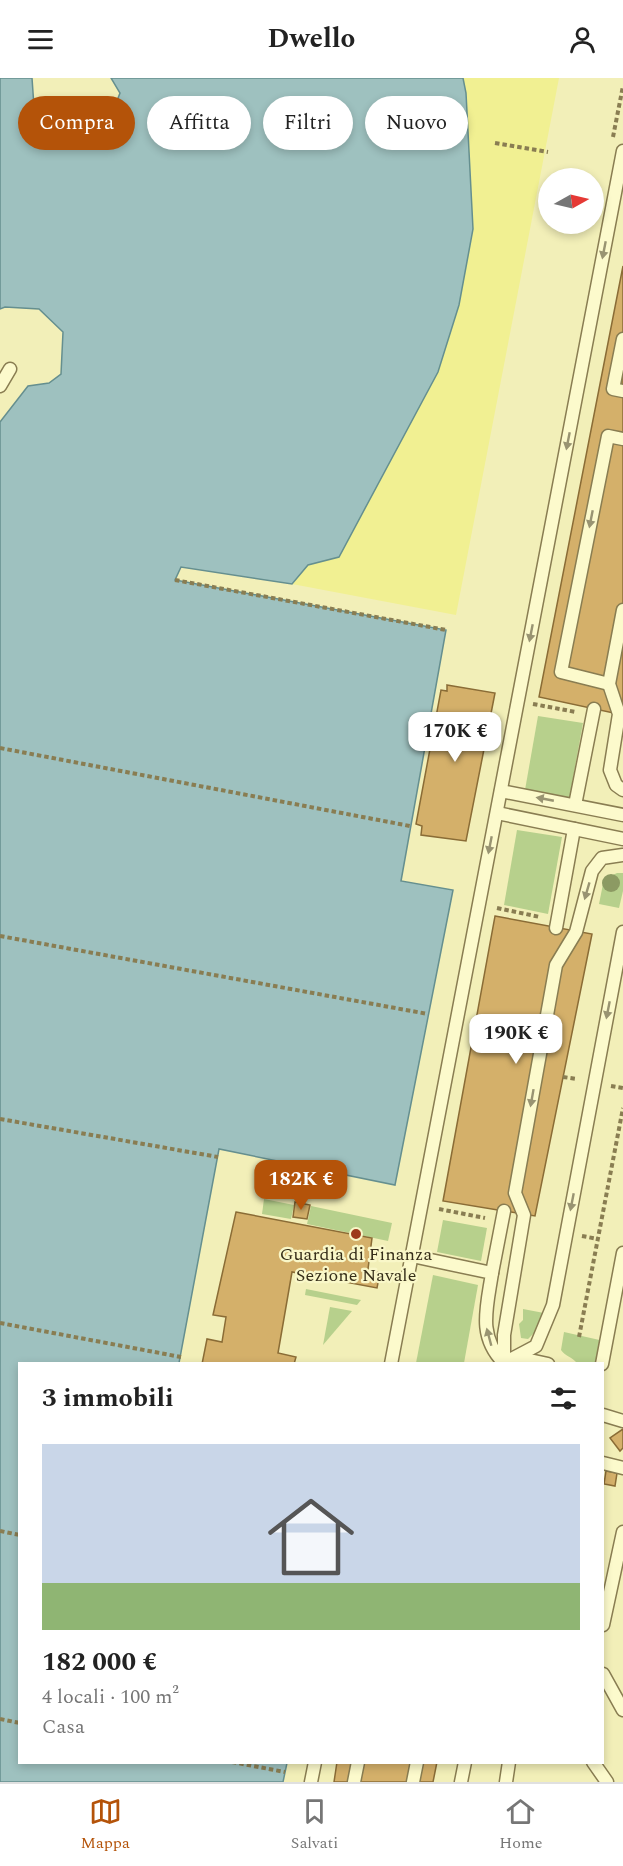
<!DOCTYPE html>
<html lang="it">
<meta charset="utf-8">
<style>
:root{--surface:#fff;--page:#f6f6f6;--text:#222;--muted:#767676;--line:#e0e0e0;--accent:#b45309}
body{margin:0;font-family:Spectral,serif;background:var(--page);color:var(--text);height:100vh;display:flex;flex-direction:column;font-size:22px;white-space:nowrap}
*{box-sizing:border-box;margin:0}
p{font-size:20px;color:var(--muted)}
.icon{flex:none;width:33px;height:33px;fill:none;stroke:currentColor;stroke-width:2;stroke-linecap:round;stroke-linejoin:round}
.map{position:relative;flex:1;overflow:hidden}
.panel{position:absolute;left:18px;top:1284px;width:586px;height:402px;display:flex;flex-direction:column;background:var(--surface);border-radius:0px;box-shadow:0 3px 9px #0003}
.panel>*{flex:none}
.banner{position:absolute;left:18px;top:18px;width:588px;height:54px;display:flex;gap:12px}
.needle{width:39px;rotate:82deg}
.buttons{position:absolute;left:538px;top:90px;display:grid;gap:12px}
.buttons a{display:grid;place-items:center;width:66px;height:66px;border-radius:50%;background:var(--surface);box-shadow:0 3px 9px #0003;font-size:30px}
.price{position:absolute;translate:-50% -51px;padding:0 14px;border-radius:12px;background:#fff;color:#222;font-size:20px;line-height:39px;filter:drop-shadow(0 2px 3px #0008)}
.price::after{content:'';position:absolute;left:50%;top:36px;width:18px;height:14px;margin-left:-9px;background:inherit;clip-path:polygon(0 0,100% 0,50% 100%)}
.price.active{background:var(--accent);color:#fff}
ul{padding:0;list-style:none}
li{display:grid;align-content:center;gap:12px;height:318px;padding:0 24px}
li span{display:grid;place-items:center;height:186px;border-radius:0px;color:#555}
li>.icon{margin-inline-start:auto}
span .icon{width:108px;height:108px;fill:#fffc;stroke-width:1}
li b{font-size:26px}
h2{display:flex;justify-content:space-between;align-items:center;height:72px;padding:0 24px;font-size:26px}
.pill{padding:0 21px;border-radius:27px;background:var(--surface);box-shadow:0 3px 9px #0003;font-size:21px;line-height:54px}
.pill.active{background:var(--accent);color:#fff}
header{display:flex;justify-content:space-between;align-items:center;height:78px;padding:0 24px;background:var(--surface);font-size:27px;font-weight:700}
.menu{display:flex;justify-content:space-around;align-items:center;height:84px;border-top:2px solid var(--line);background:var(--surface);font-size:16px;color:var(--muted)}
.menu a{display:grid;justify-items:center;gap:3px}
.menu .active{color:var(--accent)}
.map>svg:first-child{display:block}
.green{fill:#b7d08c}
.sand{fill:#f1f092}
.water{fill:#9ec1bf;stroke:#658f8f;stroke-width:1.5}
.building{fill:#d4b06a;stroke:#8a6c36;stroke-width:1.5}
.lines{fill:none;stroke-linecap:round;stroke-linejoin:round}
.service-casing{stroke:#897d52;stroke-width:15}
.path{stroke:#897d52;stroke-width:4;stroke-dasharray:4.5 3;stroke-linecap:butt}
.service{stroke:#fcfacc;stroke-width:12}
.tree{fill:#8c9a63}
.oneway{fill:#999472}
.poi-dot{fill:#9d3b1c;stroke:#f9f7c8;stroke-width:2}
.labels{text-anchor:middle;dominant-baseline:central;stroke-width:4.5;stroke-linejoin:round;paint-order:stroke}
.poi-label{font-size:18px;fill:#362e19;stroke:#f9f7c8}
</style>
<header><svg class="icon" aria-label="menu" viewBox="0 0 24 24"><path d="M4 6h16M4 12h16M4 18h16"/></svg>Dwello<svg class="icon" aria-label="person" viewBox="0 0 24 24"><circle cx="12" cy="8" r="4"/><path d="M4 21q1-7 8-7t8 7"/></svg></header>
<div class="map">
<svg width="623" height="1704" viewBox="0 0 623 1704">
<rect width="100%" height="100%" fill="#f2efb8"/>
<g class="green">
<path d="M538 638 583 645 569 722 525 712Z"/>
<path d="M517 752 562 759 548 836 504 827Z"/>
<path d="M617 795H623V813L619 830 599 826 604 801Z"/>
<path d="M264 1121 294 1127 291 1141 262 1136Z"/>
<path d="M311 1128 392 1145 388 1163 307 1146Z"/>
<path d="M443 1142 487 1150 481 1183 437 1174Z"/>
<path d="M433 1197 478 1207 464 1285H416Z"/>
<path d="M306 1211 361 1222 357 1227 305 1217Z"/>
<path d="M330 1229 352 1233 323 1267Z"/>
<path d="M523 1231 544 1235 535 1254 528 1261 521 1260 519 1246 523 1242Z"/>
<path d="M564 1254 604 1263 600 1285H577C572 1279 565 1278 561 1272Z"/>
</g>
<path class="sand" d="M463 0H559L456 537 292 506 308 487 339 478 438 294 459 226 473 151 466 15Z"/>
<path class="water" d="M0 0H32L35 43 64 52 90 49 113 33 120 15 111 0H463L466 15 473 151 459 227 438 294 339 479 308 487 292 506 181 489 175 502 446 552 401 803 453 812 395 1107 219 1071 179 1285 20 1286V1684L287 1685 283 1704H0V344L28 308 49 305 61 296 63 254 39 231 5 229 0 231Z"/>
<g class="building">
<path d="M623 188V637L539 619Z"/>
<path d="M447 607 495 615 466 763 421 757 422 748 416 746 441 612 447 613Z"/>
<path d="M495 838 592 856 535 1138 443 1123Z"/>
<path d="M295 1124 310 1127 307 1141 293 1139Z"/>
<path d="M236 1134 372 1160 368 1191 380 1195 377 1210 292 1194 278 1275 296 1279 294 1286H202L207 1261 222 1264 226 1239 213 1237Z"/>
<path d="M623 1351V1370L620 1373 610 1360Z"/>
<path d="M606 1393 617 1395 615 1408 604 1406Z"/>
<path d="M337 1684H437L433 1704H334Z"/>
</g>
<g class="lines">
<defs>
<g id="service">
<path d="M623 261 613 311 623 313"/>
<path d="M0 308 10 291"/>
<path d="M623 532 609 606 619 636 610 692 616 707 623 712"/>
<path d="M609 606 561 594 608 358 623 361"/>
<path d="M501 713 623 737"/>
<path d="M575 727 594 631"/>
<path d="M497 735 623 761"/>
<path d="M556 850 574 751"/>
<path d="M412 1178 492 1195C487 1229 477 1258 504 1285L536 1268 553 1227 623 854"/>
<path d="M492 1195 504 1133"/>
<path d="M514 1283 525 1281 548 1286"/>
<path d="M504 1285V1257L524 1137 515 1115 556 887 576 854 592 793 602 780 623 777"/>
<path d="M391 1286 623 73"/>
<path d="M602 1286 623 1175"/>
<path d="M603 1337 623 1343"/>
<path d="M603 1385 623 1390"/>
<path d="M603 1547 623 1454"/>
<path d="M603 1596 623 1632"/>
<path d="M593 1684 607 1704"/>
<path d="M311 1704 315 1684"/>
<path d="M354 1704 358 1684"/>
<path d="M413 1704 417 1684"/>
<path d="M461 1704 465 1684"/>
<path d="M506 1704 509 1684"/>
</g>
</defs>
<use href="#service" class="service-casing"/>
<g class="path">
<path d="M613 59 623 8"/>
<path d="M495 65 548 74"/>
<path d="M175 502 446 552"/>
<path d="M533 626 576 634"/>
<path d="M0 670 410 748"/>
<path d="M497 830 540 839"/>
<path d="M0 858 428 936"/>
<path d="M563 999 577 1001"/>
<path d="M611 1008 623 1010"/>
<path d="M0 1041 218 1079"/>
<path d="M439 1131 485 1140"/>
<path d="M582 1158 598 1161"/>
<path d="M0 1245 181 1279"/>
<path d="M579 1259 623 1030"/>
<path d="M0 1453 20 1457"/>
<path d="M0 1641 20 1645"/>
<path d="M232 1684 285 1694"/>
</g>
<use href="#service" class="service"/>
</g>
<circle class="tree" cx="611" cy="805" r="9"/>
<defs><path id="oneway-solid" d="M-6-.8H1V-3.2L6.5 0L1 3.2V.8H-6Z" transform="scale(1.5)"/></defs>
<g class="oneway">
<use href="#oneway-solid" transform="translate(604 172) rotate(101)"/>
<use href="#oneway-solid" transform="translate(568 363) rotate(101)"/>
<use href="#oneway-solid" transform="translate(591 441) rotate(101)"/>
<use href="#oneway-solid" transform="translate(531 555) rotate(101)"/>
<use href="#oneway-solid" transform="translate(545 721) rotate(-169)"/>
<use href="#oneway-solid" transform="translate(490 767) rotate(101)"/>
<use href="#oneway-solid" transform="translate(587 813) rotate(106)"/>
<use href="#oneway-solid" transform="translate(608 932) rotate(101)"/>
<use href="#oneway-solid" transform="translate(532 1020) rotate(100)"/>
<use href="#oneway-solid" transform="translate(572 1124) rotate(101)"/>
<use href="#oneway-solid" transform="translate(489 1259) rotate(-105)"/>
</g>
<circle class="poi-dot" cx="356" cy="1156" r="6"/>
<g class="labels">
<g class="poi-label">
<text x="356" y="1176">Guardia di Finanza<tspan x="356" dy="21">Sezione Navale</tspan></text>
</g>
</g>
</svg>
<div class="buttons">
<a><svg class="needle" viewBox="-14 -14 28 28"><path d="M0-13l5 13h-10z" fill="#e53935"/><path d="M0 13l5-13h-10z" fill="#767676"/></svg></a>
</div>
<b class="price" style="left:455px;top:685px">170K €</b>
<b class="price" style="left:516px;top:987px">190K €</b>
<b class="price active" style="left:301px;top:1133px">182K €</b>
<div class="banner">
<a class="pill active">Compra</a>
<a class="pill">Affitta</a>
<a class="pill">Filtri</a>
<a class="pill">Nuovo</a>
</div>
<section class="panel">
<h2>3 immobili<svg class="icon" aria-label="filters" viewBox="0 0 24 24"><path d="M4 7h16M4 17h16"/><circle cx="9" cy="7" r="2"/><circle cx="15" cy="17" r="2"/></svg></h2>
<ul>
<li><span style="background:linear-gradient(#c9d6e8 75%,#8fb573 0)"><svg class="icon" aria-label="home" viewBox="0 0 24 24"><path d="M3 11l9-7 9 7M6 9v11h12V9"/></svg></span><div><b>182 000 €</b><p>4 locali · 100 m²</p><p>Casa</p></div></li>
</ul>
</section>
</div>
<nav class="menu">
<a class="active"><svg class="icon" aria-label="map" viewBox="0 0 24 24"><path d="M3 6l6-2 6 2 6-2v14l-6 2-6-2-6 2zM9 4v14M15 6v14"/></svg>Mappa</a>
<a><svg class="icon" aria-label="saved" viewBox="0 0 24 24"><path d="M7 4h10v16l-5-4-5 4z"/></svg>Salvati</a>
<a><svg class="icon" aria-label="home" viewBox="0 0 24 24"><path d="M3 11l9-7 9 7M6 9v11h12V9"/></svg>Home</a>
</nav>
